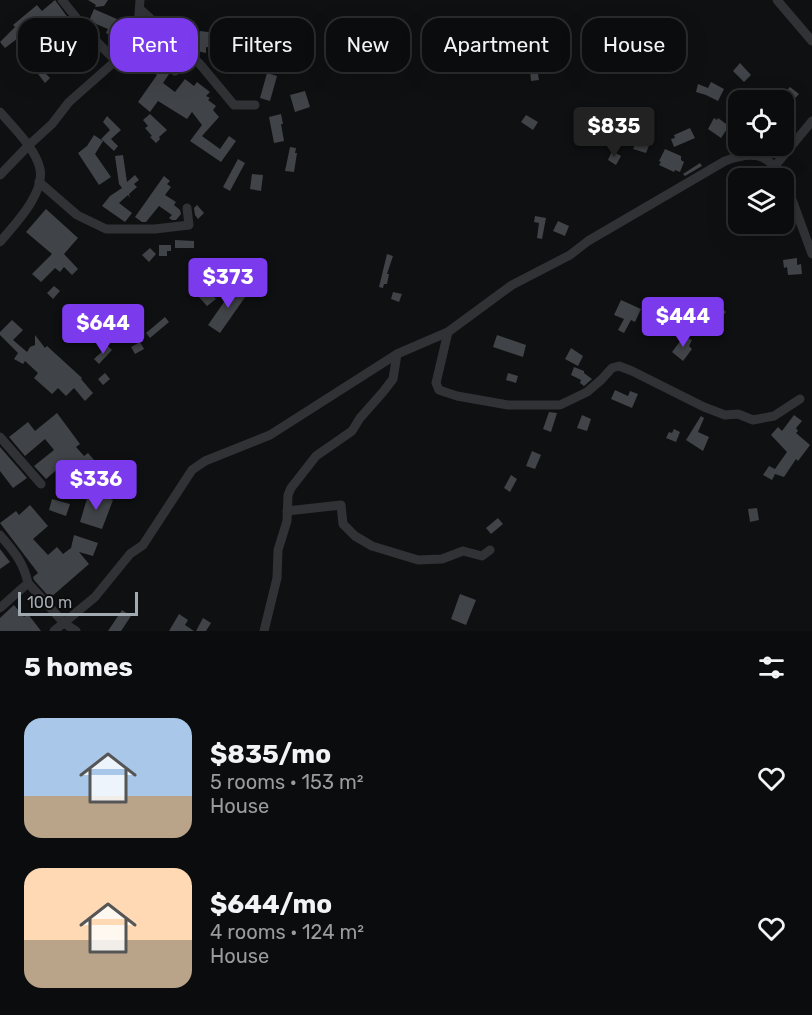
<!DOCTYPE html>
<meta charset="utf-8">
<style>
:root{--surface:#0b0c0d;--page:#191a1b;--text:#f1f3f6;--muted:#9a9b9d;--line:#2b2c2e;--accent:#7c3aed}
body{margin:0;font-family:Rubik,sans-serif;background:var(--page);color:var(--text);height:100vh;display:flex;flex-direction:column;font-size:22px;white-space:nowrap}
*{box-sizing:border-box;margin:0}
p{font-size:20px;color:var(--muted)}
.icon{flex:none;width:33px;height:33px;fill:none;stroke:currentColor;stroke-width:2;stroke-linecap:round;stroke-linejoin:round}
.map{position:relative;height:631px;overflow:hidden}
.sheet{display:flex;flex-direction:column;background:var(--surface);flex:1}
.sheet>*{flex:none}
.banner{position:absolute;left:18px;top:18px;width:777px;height:54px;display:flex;gap:12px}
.buttons{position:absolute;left:728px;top:90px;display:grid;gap:12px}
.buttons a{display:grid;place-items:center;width:66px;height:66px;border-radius:12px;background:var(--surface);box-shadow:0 6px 24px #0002,0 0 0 2px var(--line);font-size:30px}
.scale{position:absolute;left:18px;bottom:15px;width:120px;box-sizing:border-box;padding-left:6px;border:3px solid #a1a9b1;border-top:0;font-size:16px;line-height:21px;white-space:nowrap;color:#a1a9b1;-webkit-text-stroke:4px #0b0b0c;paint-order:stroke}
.price{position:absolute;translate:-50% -51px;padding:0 14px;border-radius:6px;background:var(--accent);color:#fff;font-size:20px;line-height:39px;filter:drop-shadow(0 2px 3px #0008)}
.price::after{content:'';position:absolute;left:50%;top:36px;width:18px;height:14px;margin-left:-9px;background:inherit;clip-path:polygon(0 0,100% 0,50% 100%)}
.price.selected{background:#222;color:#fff}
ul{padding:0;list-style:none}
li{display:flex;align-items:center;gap:18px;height:150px;padding:0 24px}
li span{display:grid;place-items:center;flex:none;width:168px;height:120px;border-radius:18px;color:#555}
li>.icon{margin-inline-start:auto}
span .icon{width:72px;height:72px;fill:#fffc;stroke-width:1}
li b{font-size:26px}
h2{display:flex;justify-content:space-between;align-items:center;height:72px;padding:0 24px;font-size:26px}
.tag{padding:0 21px;border-radius:18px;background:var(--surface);box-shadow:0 6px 24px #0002,0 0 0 2px var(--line);font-size:21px;line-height:54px}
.tag.selected{background:var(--accent);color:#fff}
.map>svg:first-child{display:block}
.building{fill:#404347}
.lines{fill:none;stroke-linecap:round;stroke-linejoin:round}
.street{stroke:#313236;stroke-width:9}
</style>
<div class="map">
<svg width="812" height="631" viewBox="0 0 812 631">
<rect width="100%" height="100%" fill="#0f1011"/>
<g class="building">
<path d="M55 0 71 22 65 27 71 34 58 44 67 54 79 44 89 54 74 69 67 63 65 65 42 41 34 48 22 35 5 48 0 42 15 27 13 25 37 5 42 11Z"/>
<path d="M88 0H108L104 6 95 7 96 5Z"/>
<path d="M94 9 119 20 112 36 106 33 108 29 89 21Z"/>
<path d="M170 16 177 20 173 28 166 24Z"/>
<path d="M186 21 188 24 194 21 197 27 184 33 180 24Z"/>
<path d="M150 27 155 32 154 33 175 50 163 67 169 74 163 83 175 92 185 79 194 86 197 82 210 92 206 96 210 98 208 100 216 106 213 110 219 117 202 136 220 149 229 136 236 141 221 162 190 141 202 125 192 112 187 119 158 101 150 112 138 102 157 75 142 64 154 49 141 40Z"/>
<path d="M200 31 216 33 214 48 206 47V53L197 51Z"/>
<path d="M39 59 49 72 46 74 50 78 45 83 31 65Z"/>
<path d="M740 63 751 75 744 82 733 71Z"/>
<path d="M537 68 539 80 531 81 530 69Z"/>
<path d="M267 73 277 76 270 101 260 98Z"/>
<path d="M711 82 724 89 718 101 706 95 696 92 698 84 708 88Z"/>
<path d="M790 87 799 94 788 106 779 99Z"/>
<path d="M305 91 310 107 295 112 290 95Z"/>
<path d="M150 114 167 130 159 137 160 139 156 143 150 137 152 136 145 128 148 126 143 120Z"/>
<path d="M281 114 283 124H281L284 141 274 143 269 117Z"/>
<path d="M526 115 538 122 533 130 521 122Z"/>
<path d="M107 116 121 130 111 139 118 146 114 151 101 139 110 130 103 122Z"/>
<path d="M600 118 627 128 621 144 609 139 610 138 596 134Z"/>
<path d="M714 118 717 120 718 118 729 126 721 138 708 129Z"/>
<path d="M690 128 695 138 674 147 671 139 675 138 674 135Z"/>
<path d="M94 135 103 141 95 154 111 177 99 185 78 153 87 146Z"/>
<path d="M638 138 650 143 646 153 633 149Z"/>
<path d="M290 147 296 148 295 153H297L294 172 285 171Z"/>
<path d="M665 149 681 156V160L684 162 680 172 675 170 674 172 659 165 661 162 659 161Z"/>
<path d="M612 151 621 156 616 165 608 160Z"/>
<path d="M123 155 127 182 135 175 139 180 134 184 137 187 129 194 130 198 128 195 119 203 132 213 125 222 102 206 110 196 122 188 119 184 115 156Z"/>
<path d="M238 159 245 163 230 191 223 187Z"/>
<path d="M700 163 702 166 685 176 683 174Z"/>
<path d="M252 174 263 175 261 191 250 189Z"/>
<path d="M164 176 170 181 167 184 171 187 165 195 176 202 174 205 180 210 181 214 176 220H172L169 218 172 215 159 206 146 222H142L135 217Z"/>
<path d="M197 205 204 213 198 219 195 215 194 208Z"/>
<path d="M46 209 78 238 64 254 78 269 72 275 64 267 60 272 55 268 41 282 32 274 52 254 26 232Z"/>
<path d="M535 216 546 218 542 239 537 238 539 223 534 222Z"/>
<path d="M558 221 569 226 565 236 553 231Z"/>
<path d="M175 240 194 241V248H175Z"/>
<path d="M159 245H171V251H167V256H159Z"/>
<path d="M150 248 156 254 149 262 142 255Z"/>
<path d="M387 254 393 256 387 274H389L387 284H384L383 288 379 287Z"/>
<path d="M797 258V265L801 264 802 274 788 275 787 267 784 268 783 260Z"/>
<path d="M205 261 226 270 223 279 201 270Z"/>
<path d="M201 282 216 299 207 306 198 296 200 294 194 287Z"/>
<path d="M236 285 248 293 220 333 208 325Z"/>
<path d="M54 286 60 291 53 299 47 293Z"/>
<path d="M393 292 402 294 399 302 391 299Z"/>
<path d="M621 300 641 309 635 322 631 320 624 333 618 330 624 319 614 315Z"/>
<path d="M716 303 726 312 719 320 708 311Z"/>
<path d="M686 308 692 313 681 328 675 323Z"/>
<path d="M81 311 102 331 97 335 77 315Z"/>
<path d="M165 317 169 322 150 338 146 333Z"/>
<path d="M12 320 23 330 13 340 27 352 30 347 35 345V335L45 348 47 346 82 378 81 379 93 393 85 401 74 388 66 396 58 388 52 394 34 378 38 373 25 361 23 364 14 359 18 353 0 335V332Z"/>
<path d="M497 335 526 345 523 357 493 347Z"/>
<path d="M684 336 692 340 689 346 692 349 683 361 672 352Z"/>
<path d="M140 342 144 349 135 354 131 347Z"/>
<path d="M108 346 112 350 99 364 94 359Z"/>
<path d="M571 348 583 356 578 366 565 359Z"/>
<path d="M574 367 584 371V373L592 379 584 386 580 383 581 380 571 375Z"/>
<path d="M105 373 110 379 103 385 98 379Z"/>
<path d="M508 373 518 376 516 383 506 380Z"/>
<path d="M615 390 628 396 630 391 638 394 632 408 611 399Z"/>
<path d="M549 412 557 413 551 432 543 429Z"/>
<path d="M57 413 80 444 76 447 84 456 88 453 94 460 74 475 72 473 68 476 60 467 46 479 34 466 54 450 45 439 25 456 9 437 28 422 35 431Z"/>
<path d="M582 415 591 419 587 431 577 428Z"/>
<path d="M794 415 802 421 796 428 798 431 796 433 810 445 798 461 796 459 784 477 775 474 772 480 763 475 769 466 775 469 787 452 771 435 778 427 782 431Z"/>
<path d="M701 416 704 418 698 432 709 437 703 451 686 440Z"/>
<path d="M674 429 680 432 676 442 666 438 669 432 672 433Z"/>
<path d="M0 447 27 478 13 488 0 471Z"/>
<path d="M532 451 541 455 535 469 526 466Z"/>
<path d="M511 475 517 479 510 492 504 488Z"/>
<path d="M89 492 113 500 102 529 80 522Z"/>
<path d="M52 499 70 504 66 516 49 510Z"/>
<path d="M30 505 48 526 33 539 48 555 57 547 63 554 71 548 74 535 98 543 93 556 79 552 89 564 50 598 34 580 33 577 38 573 0 523 16 511 19 515Z"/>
<path d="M757 508 759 520 750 522 748 509Z"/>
<path d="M498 518 503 524 491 534 486 528Z"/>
<path d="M0 549 10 562 0 569Z"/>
<path d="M460 594 476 600 466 625 451 619Z"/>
<path d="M14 605 24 617 28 614 41 631H0V618Z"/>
<path d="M122 610 131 616 121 631H108Z"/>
<path d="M179 614 188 620 185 625 194 631H169Z"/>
<path d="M203 618 211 623 206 631H196Z"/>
</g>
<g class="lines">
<g class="street">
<path d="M62 0 91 36 115 60"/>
<path d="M777 0 812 41"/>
<path d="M140 9 199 63 234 105H255"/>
<path d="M175 71 188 53"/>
<path d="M0 112C13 127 36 149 40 169 45 194 14 225 0 242"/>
<path d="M775 166 812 121"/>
<path d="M0 175 29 145 52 124 69 102 129 49 138 27 140 0"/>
<path d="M783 180 790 194 812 254"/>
<path d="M39 182 77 215 106 229H155L189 225 187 208"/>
<path d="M448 332 436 383 439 390 457 396 508 405H560L587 392 601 380 612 368 619 366 632 371 704 407 725 415 738 414 753 420 774 416 800 399"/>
<path d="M0 437 41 484"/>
<path d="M287 511 341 505 343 524 355 536 372 546 418 560 442 559 463 551 482 556 490 550"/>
<path d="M0 535C14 552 23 561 28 583L0 608"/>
<path d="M28 583 64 623 76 631"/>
<path d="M54 631 95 597 130 554 143 545 192 470 205 461 270 435 397 354 448 332 512 285 570 255 588 241 725 161C751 151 768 152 782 178"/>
<path d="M264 631 277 578 278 550 287 521 288 495 291 488 316 456 352 431 360 418 383 392 393 379 397 354"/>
</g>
</g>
</svg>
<div class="buttons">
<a><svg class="icon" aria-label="locate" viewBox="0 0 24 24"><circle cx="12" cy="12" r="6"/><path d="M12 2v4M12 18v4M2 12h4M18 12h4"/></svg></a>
<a><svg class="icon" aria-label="layers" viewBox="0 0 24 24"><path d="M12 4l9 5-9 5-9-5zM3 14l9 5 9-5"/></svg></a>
</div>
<div class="scale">100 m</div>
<b class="price selected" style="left:614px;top:158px">$835</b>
<b class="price" style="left:228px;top:309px">$373</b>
<b class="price" style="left:683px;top:348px">$444</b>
<b class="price" style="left:103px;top:355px">$644</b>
<b class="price" style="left:96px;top:511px">$336</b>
<div class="banner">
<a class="tag">Buy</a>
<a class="tag selected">Rent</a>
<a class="tag">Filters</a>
<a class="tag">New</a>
<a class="tag">Apartment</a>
<a class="tag">House</a>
</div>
</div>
<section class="sheet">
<h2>5 homes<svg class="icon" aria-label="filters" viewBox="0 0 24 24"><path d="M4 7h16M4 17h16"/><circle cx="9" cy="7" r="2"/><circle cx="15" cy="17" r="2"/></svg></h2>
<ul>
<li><span style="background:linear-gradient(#a9c7e8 65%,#b9a48a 0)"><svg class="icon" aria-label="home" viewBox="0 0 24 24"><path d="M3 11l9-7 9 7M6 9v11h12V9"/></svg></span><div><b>$835/mo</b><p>5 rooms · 153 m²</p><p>House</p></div><svg class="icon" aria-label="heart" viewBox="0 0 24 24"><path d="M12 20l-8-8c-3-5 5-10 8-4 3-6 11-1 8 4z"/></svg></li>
<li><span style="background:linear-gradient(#ffd9b3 60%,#b9a48a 0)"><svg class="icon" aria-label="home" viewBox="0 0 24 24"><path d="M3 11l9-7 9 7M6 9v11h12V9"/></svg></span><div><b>$644/mo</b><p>4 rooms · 124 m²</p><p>House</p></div><svg class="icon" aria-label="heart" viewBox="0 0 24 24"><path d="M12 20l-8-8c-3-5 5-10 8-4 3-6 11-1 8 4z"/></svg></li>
</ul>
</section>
